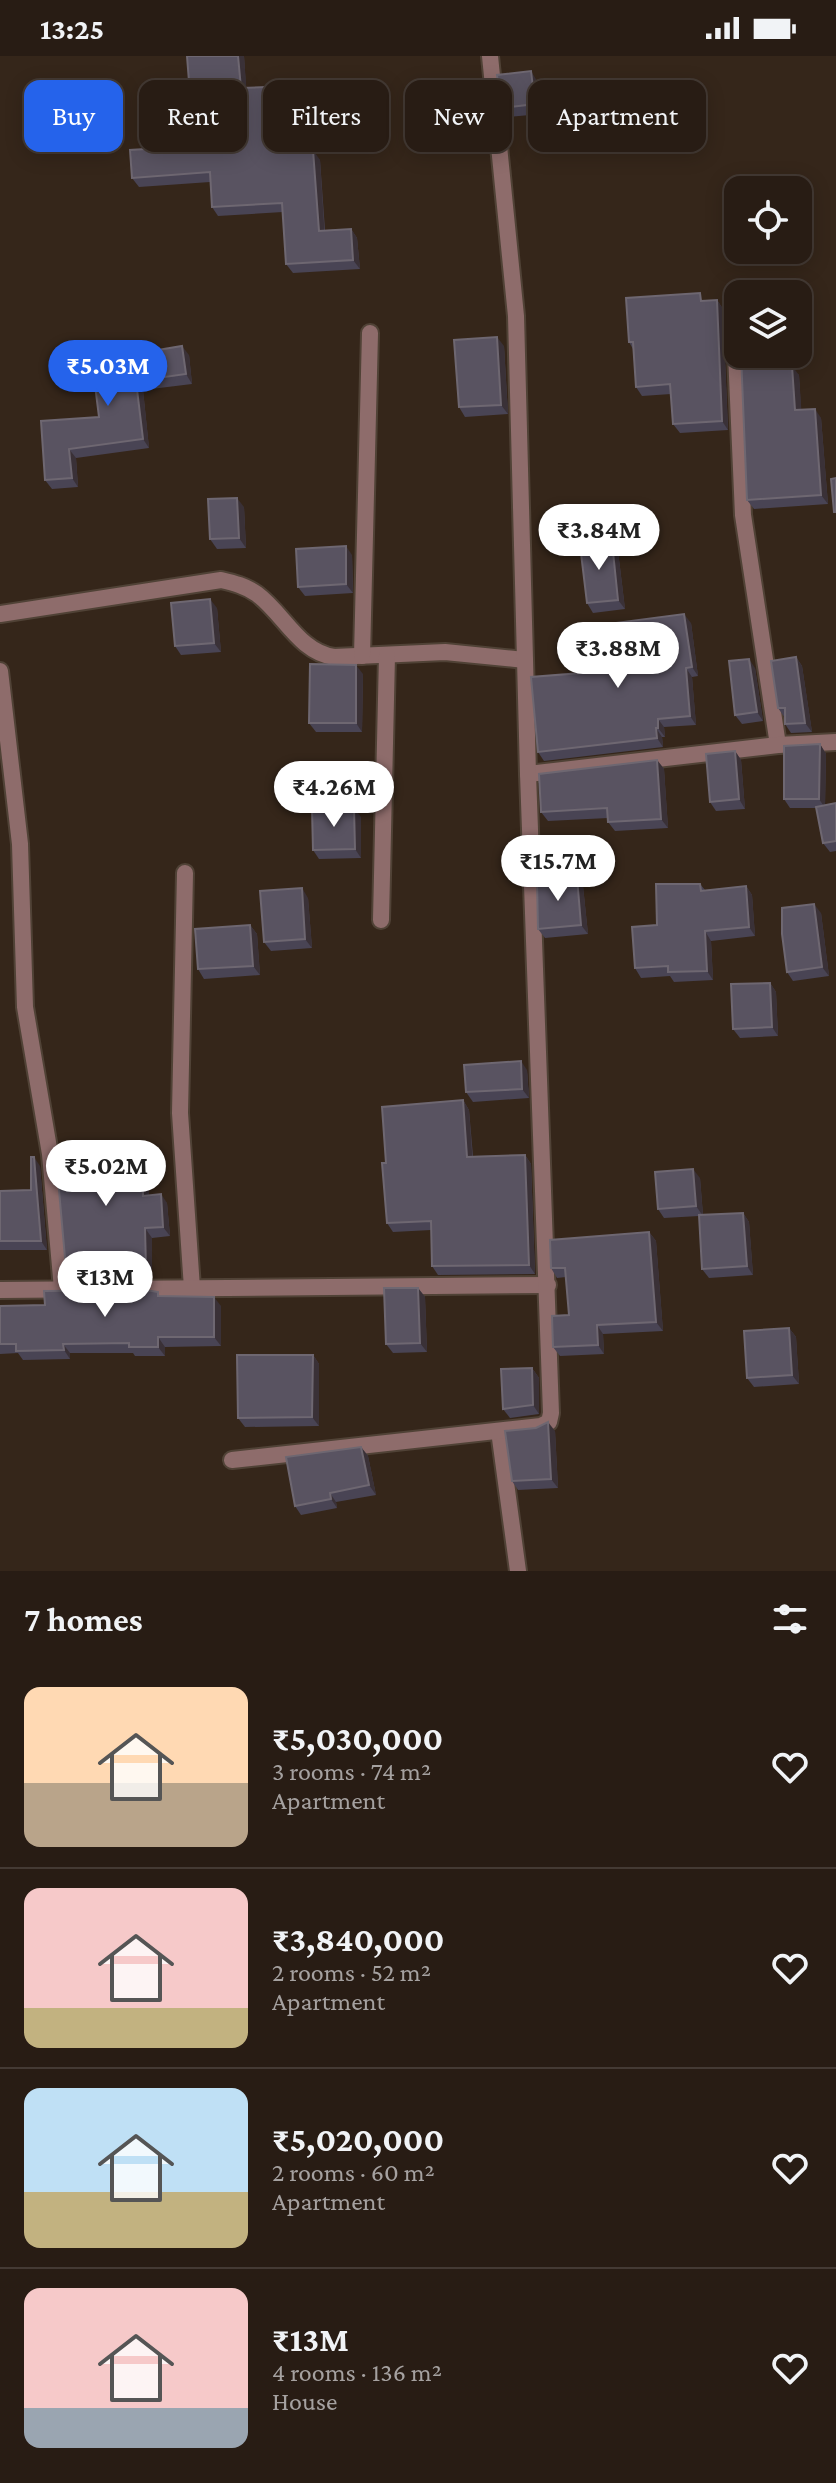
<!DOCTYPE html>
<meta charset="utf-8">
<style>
:root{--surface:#281c14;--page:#30251d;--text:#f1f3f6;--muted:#a5a1a0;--line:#443a34;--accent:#2563eb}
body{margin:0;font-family:"Crimson Pro",serif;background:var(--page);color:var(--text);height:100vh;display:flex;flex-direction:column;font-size:30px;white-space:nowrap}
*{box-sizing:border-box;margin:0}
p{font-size:26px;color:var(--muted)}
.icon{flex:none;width:44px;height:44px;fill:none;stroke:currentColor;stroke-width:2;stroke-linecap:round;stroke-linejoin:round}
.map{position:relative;height:1515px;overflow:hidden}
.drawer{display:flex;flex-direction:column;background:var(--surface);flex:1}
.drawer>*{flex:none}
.banner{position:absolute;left:24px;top:24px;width:788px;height:72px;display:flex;gap:16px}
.buttons{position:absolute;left:724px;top:120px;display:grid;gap:16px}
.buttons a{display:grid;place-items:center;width:88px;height:88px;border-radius:16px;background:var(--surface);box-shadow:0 4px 20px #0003,0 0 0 2px var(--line);font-size:40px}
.price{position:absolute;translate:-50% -68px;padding:0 18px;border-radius:28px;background:#fff;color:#222;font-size:26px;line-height:52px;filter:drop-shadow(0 2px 4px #0008)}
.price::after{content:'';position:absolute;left:50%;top:48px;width:24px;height:18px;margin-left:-12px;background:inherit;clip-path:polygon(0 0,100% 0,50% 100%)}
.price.on{background:var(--accent);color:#fff}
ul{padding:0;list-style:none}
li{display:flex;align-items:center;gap:24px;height:200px;padding:0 24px}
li+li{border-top:2px solid var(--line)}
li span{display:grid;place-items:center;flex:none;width:224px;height:160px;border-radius:16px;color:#555}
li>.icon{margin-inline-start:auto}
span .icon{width:96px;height:96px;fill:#fffc;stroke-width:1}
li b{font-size:34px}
h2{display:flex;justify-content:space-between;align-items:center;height:96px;padding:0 24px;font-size:34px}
.chip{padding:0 28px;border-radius:16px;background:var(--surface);box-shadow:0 4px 20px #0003,0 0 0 2px var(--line);font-size:28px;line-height:72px}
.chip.on{background:var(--accent);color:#fff}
.status{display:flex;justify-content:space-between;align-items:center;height:56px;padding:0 40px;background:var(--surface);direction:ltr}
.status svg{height:22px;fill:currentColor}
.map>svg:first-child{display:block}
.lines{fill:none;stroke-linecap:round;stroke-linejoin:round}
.street-casing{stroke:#504236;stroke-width:20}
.street{stroke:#8e6c6b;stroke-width:16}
.wall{fill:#494454}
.shaded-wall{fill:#3a3137}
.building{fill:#595361;stroke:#6e6771;stroke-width:2}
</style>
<div class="status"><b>13:25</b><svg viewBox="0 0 49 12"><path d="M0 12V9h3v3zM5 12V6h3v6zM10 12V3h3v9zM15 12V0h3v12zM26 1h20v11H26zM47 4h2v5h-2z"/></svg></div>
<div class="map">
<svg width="836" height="1515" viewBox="0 0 836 1515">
<rect width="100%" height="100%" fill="#35261a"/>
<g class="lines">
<defs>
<g id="street">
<path d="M734 251 743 459 778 689"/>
<path d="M0 558 221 524C234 527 246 530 257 538 284 558 299 596 334 601L445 596 525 604"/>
<path d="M362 600 370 277"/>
<path d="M0 615 20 788 25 951 50 1098 62 1233"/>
<path d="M528 718 778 689 836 686"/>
<path d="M185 817 180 1057 192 1232"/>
<path d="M381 864 387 599"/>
<path d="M0 1234 548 1229"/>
<path d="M499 1375 518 1515"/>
<path d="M232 1404 541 1370 549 1366 551 1357 528 718 516 260 490 0"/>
</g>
</defs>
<use href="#street" class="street-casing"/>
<use href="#street" class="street"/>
</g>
<g class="wall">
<path d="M187 0H244L246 32 297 39 301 95 320 104 325 174 351 173 357 182 360 213 293 217 286 208 283 156 218 160 212 151 210 126 139 131 132 122 194 90Z"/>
<path d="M537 25 541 58 507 61 501 52Z"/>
<path d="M619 50 625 91 580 97 573 88Z"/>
<path d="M705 244H717L723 253 728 374 680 377 673 368 671 338 642 340 636 331 633 293 629 286Z"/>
<path d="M504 290 508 358 465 361 459 351Z"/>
<path d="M189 299 192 328 143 334 149 392 76 402 78 431 52 433 45 424 41 365 99 361 92 305Z"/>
<path d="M787 311 799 319 801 354 821 362 828 448 754 453 747 444Z"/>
<path d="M244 451 246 492 217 493 210 483Z"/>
<path d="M618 495 625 553 593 557 587 547Z"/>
<path d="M352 499 353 537 305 540 298 531Z"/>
<path d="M217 552 221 596 181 599 175 590Z"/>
<path d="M691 567 698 620 692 621 696 669 664 671 665 681H662L663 691 544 705 538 696 619 614Z"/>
<path d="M796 601 802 610 812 676 791 677 785 668V662L778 652Z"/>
<path d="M755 612 763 665 742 668 735 659Z"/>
<path d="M363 618 362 676H316L309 667Z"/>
<path d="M820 688 826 698 825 749 836 747V795L830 796 823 787 816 752H790L784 743Z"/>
<path d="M735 695 741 704 745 753 716 755 710 746Z"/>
<path d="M657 704 664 713 668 772 615 775 608 766V762L548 765 541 756Z"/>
<path d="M361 761V802L319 803 313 794Z"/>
<path d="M700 828 705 834 746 830 752 839 755 880 711 885 713 924 674 926 670 920 641 922 635 912 657 869Z"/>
<path d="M583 830 588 878 545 882 538 873Z"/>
<path d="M308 842 312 892 271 895 264 886Z"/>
<path d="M821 857 829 920 793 925 787 916Z"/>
<path d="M250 869 257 878 260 919 204 923 198 913Z"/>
<path d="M770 927 776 936 778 980 740 982 733 973Z"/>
<path d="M527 1014 529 1042 473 1046 466 1036Z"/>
<path d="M463 1044 469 1054 473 1100 525 1099 531 1108 535 1218 438 1219 432 1210 431 1174 393 1176 387 1167 386 1107Z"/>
<path d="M149 1096V1139L167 1147 170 1180 152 1182V1222H72L66 1213 90 1100Z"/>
<path d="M40 1110 47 1194H0V1135L31 1134Z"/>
<path d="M700 1122 703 1159 743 1157 749 1166 753 1219 709 1222 702 1213 699 1160 664 1162 658 1153Z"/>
<path d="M649 1176 656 1185 663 1275 603 1278 604 1298 560 1300 553 1291 569 1259 566 1221 557 1222 551 1212Z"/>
<path d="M418 1232 425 1241 427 1296 393 1297 386 1288Z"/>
<path d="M161 1240 221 1250V1290L165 1291V1300H135L133 1297H70V1303L23 1304 18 1297 0 1298V1250L45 1249Z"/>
<path d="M789 1272 796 1281 799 1328 754 1331 747 1322Z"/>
<path d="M313 1299 319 1308V1370L245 1371 238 1362Z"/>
<path d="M532 1312 539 1322V1358L510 1362 503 1353Z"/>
<path d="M555 1375 558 1432 518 1434 512 1425Z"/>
<path d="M361 1391 368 1400 376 1439 336 1446 337 1452 301 1459 295 1450Z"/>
</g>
<g class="shaded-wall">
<path d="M238 0H244L247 41 241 32Z"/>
<path d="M531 15 537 25 541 58 535 48Z"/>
<path d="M291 30 297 39 302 105 296 96Z"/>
<path d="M613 40 619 50 625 91 619 82Z"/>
<path d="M313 94 320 104 325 184 319 175Z"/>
<path d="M351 173 357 182 360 213 353 204Z"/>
<path d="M717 244 723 253 728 374 722 365Z"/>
<path d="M497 281 504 290 508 358 501 349Z"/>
<path d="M182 290 189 299 192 328 186 318Z"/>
<path d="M781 298H787L788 320 781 311Z"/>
<path d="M792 310 799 319 802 363 795 354Z"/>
<path d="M136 325 143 334 149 392 143 383Z"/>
<path d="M815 353 821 362 828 448 821 439Z"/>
<path d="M69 393 76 402 78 431 72 422Z"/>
<path d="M237 442 244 451 246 492 239 482Z"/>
<path d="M612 486 618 495 625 553 618 544Z"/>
<path d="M346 490 352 499 353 537 346 528Z"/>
<path d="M210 543 217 552 221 596 214 587Z"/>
<path d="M684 558 691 567 698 620 692 611Z"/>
<path d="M796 601 802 610 812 676 805 667Z"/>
<path d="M749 603 755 612 763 665 757 656Z"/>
<path d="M356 609 363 618 362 676 356 667Z"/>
<path d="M686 612 692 621 696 669 690 660Z"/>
<path d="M658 663 664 671 665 681 658 672Z"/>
<path d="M656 672 662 681 663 691 657 682Z"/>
<path d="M820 688 826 698 825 752 819 743Z"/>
<path d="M735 695 741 704 745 753 739 743Z"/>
<path d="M657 704 664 713 668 772 661 763Z"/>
<path d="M354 752 361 761V802L355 793Z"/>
<path d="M577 821 583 830 588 878 581 869Z"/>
<path d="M746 830 752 839 755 880 749 871Z"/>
<path d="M302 832 308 842 312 892 305 883Z"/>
<path d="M814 848 821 857 829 920 822 911Z"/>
<path d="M250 869 257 878 260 919 253 910Z"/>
<path d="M705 875 711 885 713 924 707 915Z"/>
<path d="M770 927 776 936 778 980 772 971Z"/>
<path d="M521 1005 527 1014 529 1042 522 1033Z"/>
<path d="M463 1044 469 1054 473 1110 467 1101Z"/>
<path d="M142 1087 149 1096V1149L143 1140Z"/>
<path d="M525 1099 531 1108 535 1218 529 1209Z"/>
<path d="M34 1101 40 1110 47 1194 41 1185Z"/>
<path d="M693 1113 700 1122 703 1160 696 1150Z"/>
<path d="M161 1138 167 1147 170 1180 163 1171Z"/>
<path d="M743 1157 749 1166 753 1219 747 1210Z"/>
<path d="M145 1172 152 1182V1222L146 1212Z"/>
<path d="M649 1176 656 1185 663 1275 656 1266Z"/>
<path d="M418 1232 425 1241 427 1296 420 1287Z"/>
<path d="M214 1241 221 1250V1290L214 1281Z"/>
<path d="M597 1269 603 1278 604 1298 598 1289Z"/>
<path d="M789 1272 796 1281 799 1328 792 1319Z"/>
<path d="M158 1281 165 1291V1300L158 1291Z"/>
<path d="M63 1288 70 1297V1303L64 1294Z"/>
<path d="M313 1299 319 1308V1370L312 1361Z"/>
<path d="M532 1312 539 1322V1358L533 1349Z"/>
<path d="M548 1366 555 1375 558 1432 551 1423Z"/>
<path d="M361 1391 368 1400 376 1439 369 1429Z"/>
<path d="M330 1437 336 1446 337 1452 331 1443Z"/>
</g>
<g class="building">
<path d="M187 0H238L241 32 291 30 296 96 313 94 319 175 351 173 353 204 286 208 282 147 212 151 210 116 132 122 130 94 194 90Z"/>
<path d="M531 15 535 48 501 52 497 19Z"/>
<path d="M613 40 619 82 573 88 567 47Z"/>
<path d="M700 237 701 245 717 244 722 365 673 368 670 328 636 331 633 286H629L626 242Z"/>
<path d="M497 281 501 349 459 351 454 284Z"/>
<path d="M182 290 186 318 136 325 143 383 69 393 72 422 45 424 41 365 99 361 92 305Z"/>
<path d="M741 298H781V311L792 310 795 354 815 353 821 439 747 444Z"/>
<path d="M836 422V456H834L831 423Z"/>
<path d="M237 442 239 482 210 483 208 443Z"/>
<path d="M612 486 618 544 587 547 580 489Z"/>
<path d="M346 490V528L298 531 296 493Z"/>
<path d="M210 543 214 587 175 590 171 547Z"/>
<path d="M684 558 692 611 686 612 690 660 658 663V672H656L657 682 538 696 531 621 619 614 615 567Z"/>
<path d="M796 601 805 667 785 668V652H778L771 605Z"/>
<path d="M749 603 757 656 735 659 729 605Z"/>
<path d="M310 608 356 609V667H309Z"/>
<path d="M820 688 819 743H784V690Z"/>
<path d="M735 695 739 743 710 746 706 698Z"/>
<path d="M657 704 661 763 608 766 607 752 541 756 539 718Z"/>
<path d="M836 747V785L823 787 816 751Z"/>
<path d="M354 752 355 793 313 794 312 753Z"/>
<path d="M577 821 581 869 538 873 537 825Z"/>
<path d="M656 828H700L701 835 746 830 749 871 705 875 707 915 668 916V910L635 912 632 871 657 869Z"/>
<path d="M302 832 305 883 264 886 260 835Z"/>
<path d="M814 848 822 911 787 916 782 878V852Z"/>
<path d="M250 869 253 910 198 913 195 873Z"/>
<path d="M770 927 772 971 733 973 731 928Z"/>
<path d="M521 1005 522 1033 466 1036 464 1009Z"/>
<path d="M463 1044 467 1101 525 1099 529 1209 432 1210 431 1165 387 1167 382 1107H386L382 1051Z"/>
<path d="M90 1087H142L143 1140 161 1138 163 1171 145 1172 146 1212 66 1213 56 1100H90Z"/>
<path d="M31 1101H34L41 1185H0V1135L31 1134Z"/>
<path d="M693 1113 696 1150 658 1153 655 1116Z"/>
<path d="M743 1157 747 1210 702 1213 699 1159Z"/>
<path d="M649 1176 656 1266 597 1269 598 1289 553 1291 552 1260 569 1259 565 1212H551L550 1184Z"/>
<path d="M384 1232H418L420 1287 386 1288Z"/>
<path d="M146 1234 158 1236V1240L214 1241V1281H158V1291H129V1287L63 1288 64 1294 16 1295V1288H0V1250L45 1249 44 1235Z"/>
<path d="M789 1272 792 1319 747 1322 744 1275Z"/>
<path d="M237 1299H313L312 1361 238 1362Z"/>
<path d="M532 1312 533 1349 503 1353 501 1313Z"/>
<path d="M548 1366 551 1423 512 1425 505 1375 536 1372Z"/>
<path d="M361 1391 369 1429 330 1437 331 1443 295 1450 286 1401Z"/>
</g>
</svg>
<div class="buttons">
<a><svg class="icon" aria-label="locate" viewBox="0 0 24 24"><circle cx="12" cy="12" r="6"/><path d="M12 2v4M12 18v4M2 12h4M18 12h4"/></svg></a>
<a><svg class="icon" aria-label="layers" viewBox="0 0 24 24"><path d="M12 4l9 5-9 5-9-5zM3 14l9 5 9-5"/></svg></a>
</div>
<b class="price on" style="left:108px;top:352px">₹5.03M</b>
<b class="price" style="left:599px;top:516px">₹3.84M</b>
<b class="price" style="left:618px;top:634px">₹3.88M</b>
<b class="price" style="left:334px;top:773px">₹4.26M</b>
<b class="price" style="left:558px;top:847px">₹15.7M</b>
<b class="price" style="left:106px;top:1152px">₹5.02M</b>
<b class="price" style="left:105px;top:1263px">₹13M</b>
<div class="banner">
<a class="chip on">Buy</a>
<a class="chip">Rent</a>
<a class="chip">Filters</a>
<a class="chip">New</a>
<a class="chip">Apartment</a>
</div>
</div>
<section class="drawer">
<h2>7 homes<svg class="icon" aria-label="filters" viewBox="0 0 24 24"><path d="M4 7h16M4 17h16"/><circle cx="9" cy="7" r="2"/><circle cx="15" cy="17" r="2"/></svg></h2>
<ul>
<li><span style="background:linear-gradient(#ffd9b3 60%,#b9a48a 0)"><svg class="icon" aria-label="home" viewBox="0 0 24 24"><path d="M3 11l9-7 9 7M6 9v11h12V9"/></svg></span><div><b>₹5,030,000</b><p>3 rooms · 74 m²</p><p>Apartment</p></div><svg class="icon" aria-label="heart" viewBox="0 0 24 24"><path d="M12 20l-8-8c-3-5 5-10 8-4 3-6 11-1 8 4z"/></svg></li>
<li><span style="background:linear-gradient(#f6c9c9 75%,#c2b280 0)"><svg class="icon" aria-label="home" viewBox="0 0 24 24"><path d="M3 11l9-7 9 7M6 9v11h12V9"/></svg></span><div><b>₹3,840,000</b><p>2 rooms · 52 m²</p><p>Apartment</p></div><svg class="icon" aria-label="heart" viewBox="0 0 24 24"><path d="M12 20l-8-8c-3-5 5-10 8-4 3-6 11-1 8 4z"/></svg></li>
<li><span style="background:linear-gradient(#bfe0f5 65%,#c2b280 0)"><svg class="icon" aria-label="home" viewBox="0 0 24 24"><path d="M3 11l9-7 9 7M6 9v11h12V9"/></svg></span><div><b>₹5,020,000</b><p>2 rooms · 60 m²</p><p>Apartment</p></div><svg class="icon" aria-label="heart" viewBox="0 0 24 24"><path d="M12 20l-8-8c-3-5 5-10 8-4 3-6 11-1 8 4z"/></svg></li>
<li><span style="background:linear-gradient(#f6c9c9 75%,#9aa5b1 0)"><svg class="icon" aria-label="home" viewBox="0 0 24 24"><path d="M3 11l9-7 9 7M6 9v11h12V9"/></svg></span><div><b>₹13M</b><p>4 rooms · 136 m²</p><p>House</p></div><svg class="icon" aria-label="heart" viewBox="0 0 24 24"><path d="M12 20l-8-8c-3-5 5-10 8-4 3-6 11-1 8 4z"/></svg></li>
</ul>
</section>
